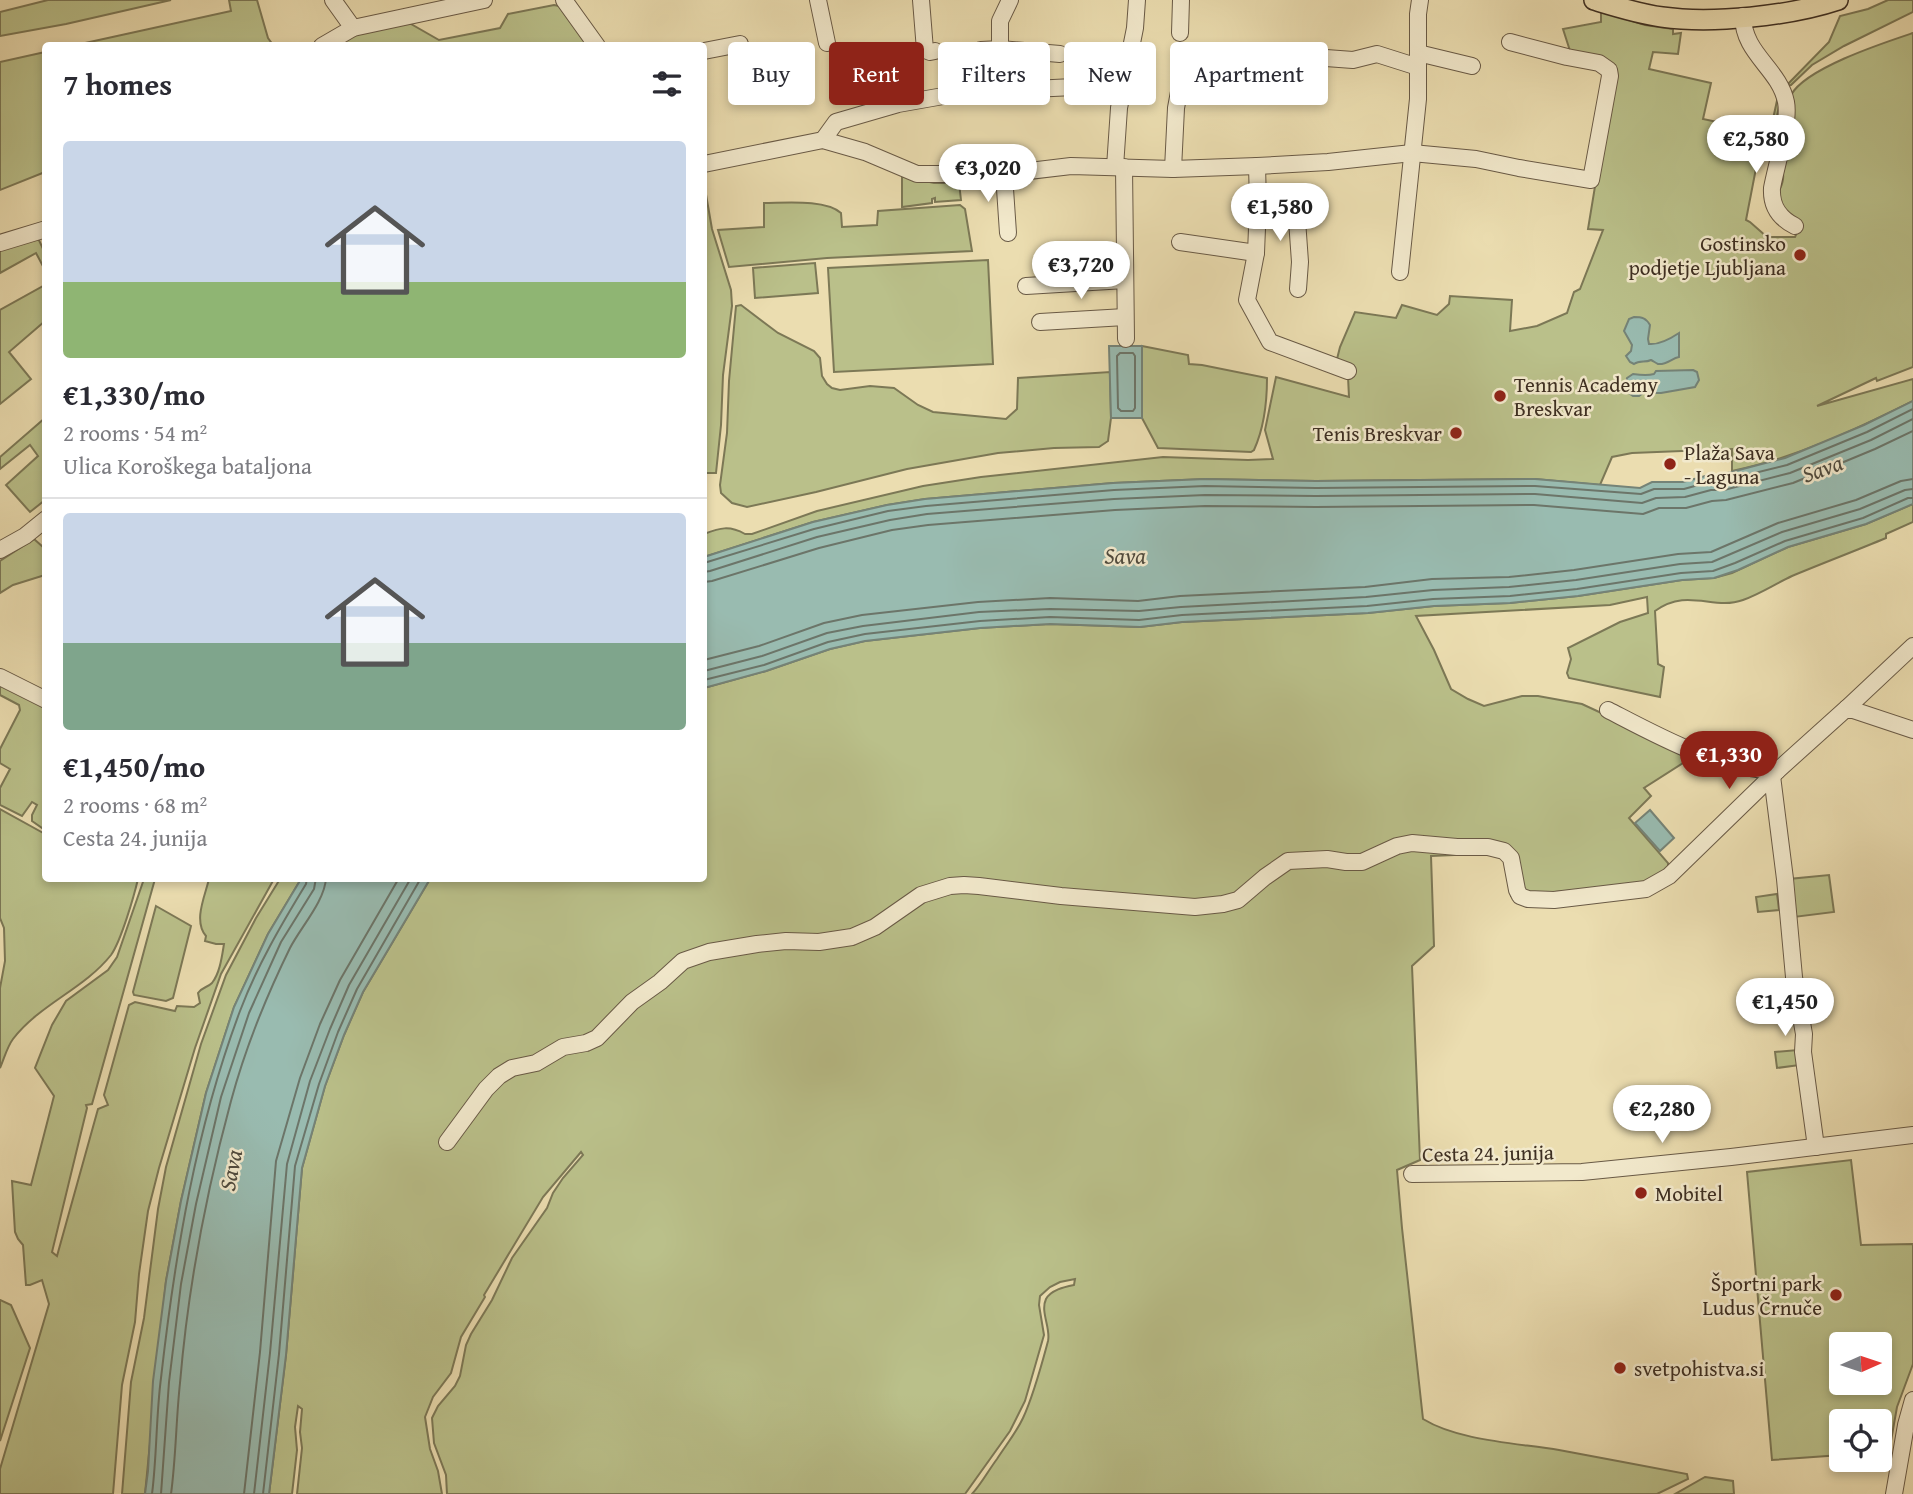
<!DOCTYPE html>
<meta charset="utf-8">
<style>
:root{--surface:#fff;--page:#f7f7f7;--text:#2b2b33;--muted:#7c7c81;--line:#e1e1e2;--accent:#8f2418}
body{margin:0;font-family:"Gentium Book Plus",serif;background:var(--page);color:var(--text);height:100vh;display:flex;flex-direction:column;font-size:26px;white-space:nowrap}
*{box-sizing:border-box;margin:0}
p{font-size:23px;color:var(--muted)}
.icon{flex:none;width:38px;height:38px;fill:none;stroke:currentColor;stroke-width:2;stroke-linecap:round;stroke-linejoin:round}
.map{position:relative;flex:1;overflow:hidden}
.panel{position:absolute;left:42px;top:42px;width:665px;height:840px;display:flex;flex-direction:column;background:var(--surface);border-radius:7px;box-shadow:0 4px 10px #0003}
.panel>*{flex:none}
.hud{position:absolute;left:728px;top:42px;width:665px;height:63px;display:flex;gap:14px}
.needle{width:46px;rotate:87deg}
.fabs{position:absolute;left:1829px;top:1332px;display:grid;gap:14px}
.fabs a{display:grid;place-items:center;width:63px;height:63px;border-radius:7px;background:var(--surface);box-shadow:0 4px 10px #0003;font-size:35px}
.price{position:absolute;translate:-50% -60px;padding:0 16px;border-radius:24px;background:#fff;color:#222;font-size:23px;line-height:46px;filter:drop-shadow(0 2px 4px #0008)}
.price::after{content:'';position:absolute;left:50%;top:42px;width:21px;height:16px;margin-left:-10px;background:inherit;clip-path:polygon(0 0,100% 0,50% 100%)}
.price.on{background:var(--accent);color:#fff}
ul{padding:0;list-style:none}
li{display:grid;align-content:center;gap:14px;height:371px;padding:0 21px}
li+li{border-top:2px solid var(--line)}
li span{display:grid;place-items:center;height:217px;border-radius:7px;color:#555}
li>.icon{margin-inline-start:auto}
span .icon{width:126px;height:126px;fill:#fffc;stroke-width:1}
li b{font-size:30px}
h2{display:flex;justify-content:space-between;align-items:center;height:84px;padding:0 21px;font-size:30px}
.chip{padding:0 24px;border-radius:7px;background:var(--surface);box-shadow:0 4px 10px #0003;font-size:24px;line-height:63px}
.chip.on{background:var(--accent);color:#fff}
.map>svg:first-child{display:block}
.green{fill:#bac08a;stroke:#7c7856;stroke-width:2;fill-rule:evenodd}
.water{fill:#99bbb0;stroke:#758377;stroke-width:2}
.lines{fill:none;stroke-linecap:round;stroke-linejoin:round}
.shore{stroke:#6c7569;stroke-width:2}
.minor-casing{stroke:#695a46;stroke-width:18}
.major-casing{stroke:#3e2f22;stroke-width:22}
.minor{stroke:#f2e9cc;stroke-width:16}
.major{stroke:#ebddb0;stroke-width:19}
.poi-dot{fill:#8f2418;stroke:#f2e9cc;stroke-width:2.5}
.labels{text-anchor:middle;dominant-baseline:central;stroke-width:5;stroke-linejoin:round;paint-order:stroke}
.poi-label{font-size:21px;fill:#3e2f22;stroke:#f2e9cc;text-anchor:start}
.street-label{font-size:21px;fill:#3e2f22;stroke:#f2e9cc}
.water-label{font-size:23px;font-style:italic;fill:#504b3e;stroke:#f2e9cc}
</style>
<div class="map">
<svg width="1913" height="1494" viewBox="0 0 1913 1494">
<rect width="100%" height="100%" fill="#ebddb0"/>
<filter id="stains"><feTurbulence type="fractalNoise" baseFrequency=".00286" numOctaves="4"/><feColorMatrix values="0 0 0 0 .2 0 0 0 0 .09 0 0 0 0 .02 0 0 0 .5 -.17"/></filter>
<radialGradient id="worn" r=".72"><stop offset=".6" stop-color="#630" stop-opacity="0"/><stop offset="1" stop-color="#630" stop-opacity=".3"/></radialGradient>
<g class="green">
<path d="M48 0H171L66 24 0 36V12Z"/>
<path d="M229 0H257L268 38 273 45H76L231 11Z"/>
<path d="M1888 0H1913V12L1844 46 1812 65 1791 85 1786 86 1829 42 1840 16 1868 9Z"/>
<path d="M554 5 559 6 587 45 539 46 537 44 525 46H333L345 38 404 20 439 40 500 28 508 14Z"/>
<path d="M1601 11 1645 25 1673 29V34L1681 33 1678 54 1653 52 1649 69 1711 83 1703 119 1755 130 1764 127 1746 220 1750 222 1767 237H1795L1799 228 1786 212 1777 193C1782 188 1785 176 1782 170L1791 95C1806 68 1883 43 1913 33V367L1877 381 1876 378 1817 406 1913 379V401C1855 430 1796 458 1732 471V449L1632 453 1612 457 1600 485 1535 479 1316 481 1205 479 1113 483 925 499 887 505 813 522 704 557V534C720 528 729 525 745 534H752L817 511 923 486 981 477 1163 457 1248 460 1273 459 1265 430 1276 377 1349 397 1348 377 1334 371 1340 347 1355 312 1396 318 1402 305 1437 315 1449 304 1450 296 1512 300 1510 331 1537 326 1567 313 1574 292 1580 289 1603 230 1588 229 1615 65 1571 54 1563 29 1601 22Z"/>
<path d="M45 52V172L0 190V62Z"/>
<path d="M1778 96 1780 101 1769 155 1765 156Z"/>
<path d="M902 176 934 183H959L961 200 935 202V198L932 199V203L902 207Z"/>
<path d="M704 183 712 229 731 290 732 306 723 375 721 425 716 473H704Z"/>
<path d="M764 203C785 203 825 199 841 213L842 227 877 225 878 211 960 205 965 209 972 251 827 258 729 267 718 230 764 227Z"/>
<path d="M37 236 45 253V270L36 253 0 273V248Z"/>
<path d="M988 260 993 364 834 372 828 268Z"/>
<path d="M815 263 818 293 755 298 753 268Z"/>
<path d="M45 285V321L9 352 31 379 0 404V310Z"/>
<path d="M741 305 778 333 814 351 820 358 822 376 827 384 832 388 840 390 870 386 894 388 918 405 933 412 1006 419 1017 409 1018 378 1110 372 1111 418 1108 441 1099 447 1054 448 998 453 907 469 816 492 747 507 732 503 721 493 720 485 727 433 729 381 736 306Z"/>
<path d="M1142 346 1188 355 1189 364 1202 365 1267 378C1267 403 1264 428 1254 450L1251 452 1158 448 1142 418Z"/>
<path d="M45 418V500L30 512 6 485 38 456 30 445 0 469V457Z"/>
<path d="M1913 504V522L1886 534V538C1855 551 1823 563 1792 576 1775 584 1760 594 1743 600 1713 611 1688 587 1655 611L1658 664 1664 667 1660 697 1569 678 1567 673 1571 659 1568 648 1620 622 1648 613 1647 597 1610 605 1416 616 1434 650 1451 689 1468 699 1484 706 1522 696H1538L1582 704 1694 756 1644 788 1651 796 1629 818 1668 863V872L1643 884 1511 896 1508 860 1501 853 1431 856 1434 946 1412 966 1420 1160 1397 1170 1402 1228 1423 1419C1459 1441 1517 1443 1559 1450 1602 1458 1644 1466 1687 1474L1688 1479 1657 1494H972C982 1483 988 1471 997 1459 1006 1445 1016 1433 1023 1418 1034 1394 1041 1367 1048 1341 1051 1328 1040 1312 1046 1299 1051 1290 1064 1287 1074 1285L1075 1279 1060 1282 1050 1287 1040 1296 1039 1305 1044 1335 1025 1401 1010 1431 965 1494H447L446 1475 434 1443 432 1418 438 1406 455 1386 460 1376 466 1345 471 1334 492 1300 512 1258 547 1208 553 1193 563 1178 583 1155 581 1152 543 1197 484 1295 485 1297 461 1337 451 1373 433 1397 425 1417 430 1449 438 1471 442 1494H297L302 1448 300 1432 302 1409 298 1406 295 1427 297 1450 292 1494H269L286 1355 302 1168 325 1086 344 1035 363 992 430 879 704 878V688L766 671 830 649 865 641 980 628 1050 624 1140 627 1182 622 1368 613 1434 606 1510 603 1578 596 1682 580 1714 578 1732 573 1788 547 1866 524Z"/>
<path d="M34 539 43 547 45 546V575L13 585 0 593V561Z"/>
<path d="M0 684 45 707V830L32 821V815L37 805 32 802 22 816 0 805V788L10 769 0 763V749L20 710 19 705 0 695Z"/>
<path d="M0 809 45 834 46 878 138 879C134 896 121 941 111 955 84 989 40 1004 13 1039 7 1047 4 1059 0 1068V988L5 961 4 928 0 918Z"/>
<path d="M1829 875 1834 912 1794 917 1789 879Z"/>
<path d="M144 879H155L92 1104 86 1105 87 1108 52 1252 57 1256 98 1109 108 1105 104 1095 129 1005 135 1002 175 1011 177 1006 194 1007 200 1003 198 993C202 987 207 988 212 983 220 973 222 956 224 944H216L205 941 206 936C193 921 205 896 209 879H274L221 974 195 1048 159 1168 148 1211 139 1274 135 1322 122 1385 113 1494H0V1469L49 1304 42 1280 30 1285H26L23 1245 18 1239 15 1232 12 1181 31 1185 54 1096 35 1068 52 1025 66 1001 108 970 117 957Z"/>
<path d="M280 879H301L268 934 234 1007 206 1093 181 1201 166 1281 145 1494H122L131 1382 144 1318 158 1209 166 1167 201 1044 226 975 256 918Z"/>
<path d="M1777 894 1779 910 1758 912 1756 897Z"/>
<path d="M156 906 191 926 173 998 166 1001 134 995 133 992Z"/>
<path d="M1798 1050 1800 1065 1777 1068 1775 1052Z"/>
<path d="M1851 1160 1861 1245 1913 1244V1364L1897 1407 1889 1452H1880V1421H1841V1455L1772 1460 1747 1172ZM1880 1344V1382H1841V1344Z"/>
<path d="M0 1300 11 1305 30 1348 0 1441Z"/>
<path d="M1705 1477 1733 1481 1734 1494H1675Z"/>
</g>
<g class="water">
<path d="M1634 317C1642 317 1646 318 1650 325L1648 339 1649 344C1659 345 1670 339 1679 333V357C1672 358 1667 365 1658 364 1656 363 1653 361 1651 360 1645 363 1640 360 1634 364L1630 362 1626 356 1631 351 1632 345 1624 331 1629 319Z"/>
<path d="M1109 346H1142V418H1111Z"/>
<path d="M1693 370 1697 372 1699 380 1695 387 1661 393H1643L1639 396H1633L1629 393 1626 386 1627 378 1633 374C1640 375 1647 376 1654 374L1656 371Z"/>
<path d="M1913 401V504L1866 524 1788 547 1738 570 1714 578 1682 580 1578 596 1510 603 1434 606 1368 613 1182 622 1140 627 1050 624 980 628 865 641 830 649 766 671 704 688V557L813 522 887 505 925 499 1113 483 1205 479 1316 481 1535 479 1640 488 1652 482H1683L1709 475H1720L1785 458 1864 425Z"/>
<path d="M1650 810 1674 838 1660 851 1635 823Z"/>
<path d="M301 879H430L363 992 344 1035 325 1086 302 1168 286 1355 269 1494H145L148 1471 153 1381 166 1281 181 1201 206 1093 234 1007 268 934Z"/>
</g>
<g class="lines">
<g class="shore">
<path d="M1120 353H1133L1135 356V408L1133 411H1121L1118 408 1117 356Z"/>
<path d="M704 563 814 529 888 511 926 506 1114 490 1205 486 1316 488 1535 486 1641 494 1654 489H1684L1709 482 1722 481 1787 465 1867 432 1913 409"/>
<path d="M704 572 710 571 817 537 890 520 927 514 1114 499 1205 495 1316 496 1535 494 1642 503 1656 498 1685 497 1711 490H1724L1790 473 1871 440 1913 419"/>
<path d="M704 582 712 581 819 548 892 530 928 525 1115 510 1205 506 1316 507 1534 505 1643 514 1659 508H1686L1712 501 1726 500 1793 483 1875 449 1913 431"/>
<path d="M704 660 759 646 824 623 862 615 978 602 1050 598 1138 601 1180 596 1365 587 1432 579 1509 577 1574 570 1678 554 1711 552 1778 523 1856 500 1901 481 1913 479"/>
<path d="M704 671 762 656 827 633 863 626 979 612 1050 609 1139 611 1181 607 1366 597 1433 590 1509 587 1576 580 1680 564 1712 562 1782 532 1860 509 1905 490 1913 489"/>
<path d="M704 680 764 665 828 642 865 634 980 621 1050 617 1139 620 1182 615 1367 606 1433 599 1510 596 1577 589 1681 573 1713 571 1735 563 1785 541 1863 518 1908 498H1913"/>
<path d="M152 1494C157 1455 156 1416 161 1378 175 1254 196 1128 240 1011 257 966 281 925 306 884L307 878"/>
<path d="M161 1494 169 1382 181 1284 196 1204 221 1097 249 1013 281 942 314 889 316 878"/>
<path d="M171 1494C176 1457 176 1420 180 1383 188 1288 206 1193 231 1101 245 1049 266 997 290 948 300 928 325 901 326 878"/>
<path d="M244 1494 260 1352 276 1161 300 1078 320 1024 340 980 399 878"/>
<path d="M254 1494 270 1353 287 1164 310 1081 330 1029 349 985 411 878"/>
<path d="M263 1494 279 1354 295 1166 319 1084 338 1032 357 989 421 878"/>
</g>
<defs>
<g id="minor">
<path d="M333 0 353 28"/>
<path d="M564 0 597 46"/>
<path d="M818 0 827 43"/>
<path d="M921 0 925 50 930 52 935 51"/>
<path d="M1743 16C1743 54 1779 68 1786 102 1790 122 1776 166 1772 188 1771 206 1779 218 1795 226"/>
<path d="M1180 33 1181 0"/>
<path d="M322 46 353 28 484 0"/>
<path d="M1000 49V21L1010 0"/>
<path d="M981 50 1000 49 1060 54"/>
<path d="M704 51 740 44"/>
<path d="M1418 53 1472 66"/>
<path d="M1246 60 1326 58 1353 60 1377 54 1418 67"/>
<path d="M823 140 836 122 898 104 966 92 1074 87"/>
<path d="M704 164 823 140 865 152 917 174H1004L1071 166 1173 169 1257 166 1328 162 1412 153 1476 159 1519 168 1591 180 1610 76 1609 70 1599 63 1567 57 1510 42"/>
<path d="M1257 166 1258 203 1256 253 1247 300 1270 342 1348 371"/>
<path d="M1115 167 1119 108 1135 28 1137 0"/>
<path d="M1124 167 1126 339"/>
<path d="M1173 169 1176 108 1179 92"/>
<path d="M1004 174 1008 233"/>
<path d="M1258 199 1289 197 1293 199 1296 206 1300 262 1298 289"/>
<path d="M1180 242 1256 253"/>
<path d="M0 243 46 229"/>
<path d="M1400 272 1418 99V14L1420 0"/>
<path d="M1026 286 1125 280"/>
<path d="M1040 322 1125 317"/>
<path d="M0 550 25 536 46 519"/>
<path d="M0 677 46 700"/>
<path d="M1847 708 1913 646"/>
<path d="M1608 710C1662 738 1715 768 1777 771"/>
<path d="M1772 776 1785 879 1794 977 1804 1034 1803 1052 1816 1147"/>
<path d="M447 1142 486 1089 499 1076 512 1068 536 1063 563 1047 586 1043 597 1038 632 1002 660 982 683 961 709 952 757 944 786 941 819 942 852 937 875 927 921 895 950 886 964 885 979 886 1061 896 1195 907 1223 904 1238 900 1265 877 1288 861 1327 859 1346 862H1362L1397 846 1412 843 1457 847H1488L1504 851 1511 858 1517 890 1520 896 1528 899 1554 900 1646 889 1669 876 1777 771 1847 708 1913 730"/>
<path d="M1412 1174 1582 1172 1731 1157 1913 1135"/>
<path d="M1894 1494 1906 1425 1913 1400"/>
</g>
<path id="major" d="M1594 0C1617 7 1639 14 1662 17 1712 24 1790 16 1838 0"/>
</defs>
<use href="#minor" class="minor-casing"/>
<use href="#major" class="major-casing"/>
<use href="#minor" class="minor"/>
<use href="#major" class="major"/>
</g>
<g class="poi-dot">
<circle cx="1800" cy="255" r="7"/>
<circle cx="1500" cy="396" r="7"/>
<circle cx="1456" cy="433" r="7"/>
<circle cx="1670" cy="464" r="7"/>
<circle cx="1641" cy="1193" r="7"/>
<circle cx="1836" cy="1295" r="7"/>
<circle cx="1620" cy="1368" r="7"/>
</g>
<g class="labels">
<g class="poi-label">
<text x="1786" y="243" text-anchor="end">Gostinsko<tspan x="1786" dy="24">podjetje Ljubljana</tspan></text>
<text x="1514" y="384">Tennis Academy<tspan x="1514" dy="24">Breskvar</tspan></text>
<text x="1442" y="433" text-anchor="end">Tenis Breskvar</text>
<text x="1684" y="452">Plaža Sava<tspan x="1684" dy="24">- Laguna</tspan></text>
<text x="1655" y="1193">Mobitel</text>
<text x="1822" y="1283" text-anchor="end">Športni park<tspan x="1822" dy="24">Ludus Črnuče</tspan></text>
<text x="1634" y="1368">svetpohistva.si</text>
</g>
<g class="street-label">
<text transform="translate(1488 1153) rotate(-1)">Cesta 24. junija</text>
</g>
<g class="water-label">
<text transform="translate(1822 468) rotate(-20)">Sava</text>
<text x="1125" y="555">Sava</text>
<text transform="translate(230 1170) rotate(-79)">Sava</text>
</g>
</g>
<rect width="100%" height="100%" filter="url(#stains)"/>
<rect width="100%" height="100%" fill="url(#worn)"/>
</svg>
<div class="fabs">
<a><svg class="needle" viewBox="-14 -14 28 28"><path d="M0-13l5 13h-10z" fill="#e53935"/><path d="M0 13l5-13h-10z" fill="#7c7c81"/></svg></a>
<a><svg class="icon" aria-label="locate" viewBox="0 0 24 24"><circle cx="12" cy="12" r="6"/><path d="M12 2v4M12 18v4M2 12h4M18 12h4"/></svg></a>
</div>
<b class="price" style="left:1756px;top:175px">€2,580</b>
<b class="price" style="left:988px;top:204px">€3,020</b>
<b class="price" style="left:1280px;top:243px">€1,580</b>
<b class="price" style="left:1081px;top:301px">€3,720</b>
<b class="price on" style="left:1729px;top:791px">€1,330</b>
<b class="price" style="left:1785px;top:1038px">€1,450</b>
<b class="price" style="left:1662px;top:1145px">€2,280</b>
<div class="hud">
<a class="chip">Buy</a>
<a class="chip on">Rent</a>
<a class="chip">Filters</a>
<a class="chip">New</a>
<a class="chip">Apartment</a>
</div>
<section class="panel">
<h2>7 homes<svg class="icon" aria-label="filters" viewBox="0 0 24 24"><path d="M4 7h16M4 17h16"/><circle cx="9" cy="7" r="2"/><circle cx="15" cy="17" r="2"/></svg></h2>
<ul>
<li><span style="background:linear-gradient(#c9d6e8 65%,#8fb573 0)"><svg class="icon" aria-label="home" viewBox="0 0 24 24"><path d="M3 11l9-7 9 7M6 9v11h12V9"/></svg></span><div><b>€1,330/mo</b><p>2 rooms · 54 m²</p><p>Ulica Koroškega bataljona</p></div></li>
<li><span style="background:linear-gradient(#c9d6e8 60%,#7fa58c 0)"><svg class="icon" aria-label="home" viewBox="0 0 24 24"><path d="M3 11l9-7 9 7M6 9v11h12V9"/></svg></span><div><b>€1,450/mo</b><p>2 rooms · 68 m²</p><p>Cesta 24. junija</p></div></li>
</ul>
</section>
</div>
